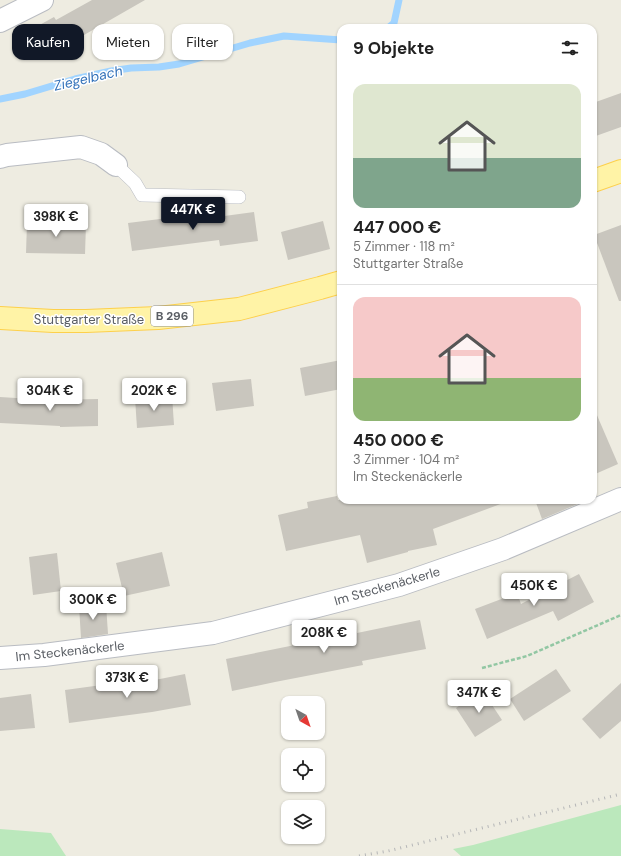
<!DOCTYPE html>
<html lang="de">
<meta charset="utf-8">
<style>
:root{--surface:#fff;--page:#f2f2f2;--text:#222;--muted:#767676;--line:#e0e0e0;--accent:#111827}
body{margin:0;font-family:"DM Sans",sans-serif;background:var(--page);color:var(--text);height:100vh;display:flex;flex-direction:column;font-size:15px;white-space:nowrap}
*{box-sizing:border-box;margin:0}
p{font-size:13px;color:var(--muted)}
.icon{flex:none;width:22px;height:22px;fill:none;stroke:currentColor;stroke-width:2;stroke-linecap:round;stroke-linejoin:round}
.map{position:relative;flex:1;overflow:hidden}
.side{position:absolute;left:337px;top:24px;width:260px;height:480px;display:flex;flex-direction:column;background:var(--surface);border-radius:12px;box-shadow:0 1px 3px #0004}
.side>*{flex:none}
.banner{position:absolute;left:12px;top:24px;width:265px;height:36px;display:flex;gap:8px}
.needle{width:26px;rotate:140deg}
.controls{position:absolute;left:281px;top:696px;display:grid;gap:8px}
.controls a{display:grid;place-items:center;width:44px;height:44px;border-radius:8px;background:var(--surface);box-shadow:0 1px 3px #0004;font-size:20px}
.price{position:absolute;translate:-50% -34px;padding:0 9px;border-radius:4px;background:#fff;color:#222;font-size:13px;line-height:26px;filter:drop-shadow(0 1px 2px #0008)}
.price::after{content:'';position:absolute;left:50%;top:24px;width:12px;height:9px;margin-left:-6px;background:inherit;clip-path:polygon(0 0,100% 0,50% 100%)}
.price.active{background:var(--accent);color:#fff}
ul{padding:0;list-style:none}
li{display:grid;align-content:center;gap:8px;height:212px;padding:0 16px}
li+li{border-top:1px solid var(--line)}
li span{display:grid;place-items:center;height:124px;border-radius:12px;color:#555}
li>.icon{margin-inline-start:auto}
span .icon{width:72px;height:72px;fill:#fffc;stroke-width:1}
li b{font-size:17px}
h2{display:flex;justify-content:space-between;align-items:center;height:48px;padding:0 16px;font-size:17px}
.tag{padding:0 14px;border-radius:12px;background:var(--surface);box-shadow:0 1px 3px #0004;font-size:14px;line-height:36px}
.tag.active{background:var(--accent);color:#fff}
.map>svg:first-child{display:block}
.green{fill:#bbe8bc}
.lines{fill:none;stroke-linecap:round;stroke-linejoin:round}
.stream{stroke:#a1d4ff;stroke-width:7}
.building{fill:#c9c6be}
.lane-casing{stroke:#b9bcc2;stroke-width:14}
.street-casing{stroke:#b9bcc2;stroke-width:24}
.primary-casing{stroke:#fdd04b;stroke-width:24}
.path{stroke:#92c7a3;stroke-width:2.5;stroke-dasharray:4 2;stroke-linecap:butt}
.lane{stroke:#fff;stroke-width:13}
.street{stroke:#fff;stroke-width:22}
.primary{stroke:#fff3a6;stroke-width:22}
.rail{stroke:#b5b6b7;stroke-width:3;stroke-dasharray:1 5;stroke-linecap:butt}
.labels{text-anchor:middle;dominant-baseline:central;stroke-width:3;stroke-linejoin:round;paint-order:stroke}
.shield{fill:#fff;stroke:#8c8e92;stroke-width:1}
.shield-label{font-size:12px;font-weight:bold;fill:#5a5e64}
.street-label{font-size:13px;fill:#5a5e64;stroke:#fff}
.water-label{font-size:14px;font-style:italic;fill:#3573ba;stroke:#fff}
</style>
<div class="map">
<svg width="621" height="856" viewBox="0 0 621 856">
<rect width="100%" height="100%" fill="#eeece1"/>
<g class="green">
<path d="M621 805V856H461L453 849 473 845Z"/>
<path d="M0 829 51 833 66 856H0Z"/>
</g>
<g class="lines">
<g class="stream">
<path d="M388 28 394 23 399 0"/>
<path d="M0 99 25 94 75 79 111 71 131 68 159 67 179 64 250 43 284 36 341 40"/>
</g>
</g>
<g class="building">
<path d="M92 0H145L84 35 80 27 25 56 16 38 54 17 56 20Z"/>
<path d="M621 93V127L593 137V103Z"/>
<path d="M216 212 217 217 254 212 258 241 220 246 219 240 132 251 128 223Z"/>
<path d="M323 221 330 249 288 260 281 232Z"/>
<path d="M27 223 86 224 85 254 26 253Z"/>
<path d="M621 225V301H619L594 235Z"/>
<path d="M341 360V389L305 396 300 368Z"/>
<path d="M251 379 254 406 216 411 212 383Z"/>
<path d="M172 395 174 425 137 428 135 398Z"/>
<path d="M0 397 48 400 98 399V426L60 427V426L0 423Z"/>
<path d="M593 406 618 464 593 475Z"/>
<path d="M337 496 338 500H506V502L433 529 437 545 408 551V552L367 563 360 535 286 551 278 515 308 508 307 502Z"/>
<path d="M535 500H587L542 519Z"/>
<path d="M162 552 170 586 124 596 116 563Z"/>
<path d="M57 553 61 591 33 595 29 557Z"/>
<path d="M579 574 594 602 558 621 553 611 487 639 475 609 517 593 521 604Z"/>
<path d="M106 604 108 634 81 638 79 606Z"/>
<path d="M420 620 426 649 362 661 363 665 275 682 232 691 226 659 300 644 298 635 326 630 355 624 357 633Z"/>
<path d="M556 669 571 691 524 721 510 699Z"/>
<path d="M185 674 191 705 152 712 69 723 65 690 109 684 110 689Z"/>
<path d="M621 683V721L600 739 582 719Z"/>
<path d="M482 690 502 720 475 737 456 708Z"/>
<path d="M31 694 35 728 0 731V698Z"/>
</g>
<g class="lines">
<defs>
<path id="lane" d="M116 165 135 183 142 195 239 197"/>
<g id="street">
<path d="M0 21 42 0"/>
<path d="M0 157 7 155 81 147 101 154 116 165"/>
<path d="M0 658 44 655 213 633 399 585 503 549 621 499"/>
</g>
<g id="primary">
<path d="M593 181 621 171"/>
<path d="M0 318 53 321H86L158 318 239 309 320 288 341 282"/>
</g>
</defs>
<use href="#lane" class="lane-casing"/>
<use href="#street" class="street-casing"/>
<use href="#primary" class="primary-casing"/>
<path class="path" d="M482 668 527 656 621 615"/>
<use href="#lane" class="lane"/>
<use href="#street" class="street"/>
<use href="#primary" class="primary"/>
<path class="rail" d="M359 856 388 851 621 794"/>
</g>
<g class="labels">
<rect class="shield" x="151" y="306" width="42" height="20" rx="3"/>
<g class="shield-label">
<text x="172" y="316">B 296</text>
</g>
<g class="street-label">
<text x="89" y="319">Stuttgarter Straße</text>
<text transform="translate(387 586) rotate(-16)">Im Steckenäckerle</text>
<text transform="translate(70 651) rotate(-6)">Im Steckenäckerle</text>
</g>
<g class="water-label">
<text transform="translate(88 78) rotate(-13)">Ziegelbach</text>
</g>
</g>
</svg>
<div class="controls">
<a><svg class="needle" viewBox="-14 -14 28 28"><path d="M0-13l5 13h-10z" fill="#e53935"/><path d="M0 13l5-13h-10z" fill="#767676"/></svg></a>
<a><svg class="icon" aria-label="locate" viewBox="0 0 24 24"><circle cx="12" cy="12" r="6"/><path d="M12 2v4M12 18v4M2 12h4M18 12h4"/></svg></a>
<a><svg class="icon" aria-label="layers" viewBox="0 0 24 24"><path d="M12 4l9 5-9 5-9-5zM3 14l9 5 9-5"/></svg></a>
</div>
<b class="price active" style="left:193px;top:231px">447K €</b>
<b class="price" style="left:56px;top:238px">398K €</b>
<b class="price" style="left:50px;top:412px">304K €</b>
<b class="price" style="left:154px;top:412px">202K €</b>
<b class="price" style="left:534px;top:607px">450K €</b>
<b class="price" style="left:93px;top:621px">300K €</b>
<b class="price" style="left:324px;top:654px">208K €</b>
<b class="price" style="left:127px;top:699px">373K €</b>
<b class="price" style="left:479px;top:714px">347K €</b>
<div class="banner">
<a class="tag active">Kaufen</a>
<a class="tag">Mieten</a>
<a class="tag">Filter</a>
</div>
<section class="side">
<h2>9 Objekte<svg class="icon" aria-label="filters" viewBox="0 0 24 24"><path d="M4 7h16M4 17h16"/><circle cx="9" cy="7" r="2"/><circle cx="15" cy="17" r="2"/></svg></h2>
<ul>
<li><span style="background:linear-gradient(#dfe7d0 60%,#7fa58c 0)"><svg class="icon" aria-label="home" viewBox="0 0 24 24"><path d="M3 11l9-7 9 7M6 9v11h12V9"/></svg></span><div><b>447 000 €</b><p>5 Zimmer · 118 m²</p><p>Stuttgarter Straße</p></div></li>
<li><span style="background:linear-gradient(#f6c9c9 65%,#8fb573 0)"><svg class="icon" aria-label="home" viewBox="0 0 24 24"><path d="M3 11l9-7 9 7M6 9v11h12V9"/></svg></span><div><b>450 000 €</b><p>3 Zimmer · 104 m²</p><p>Im Steckenäckerle</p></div></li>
</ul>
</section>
</div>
